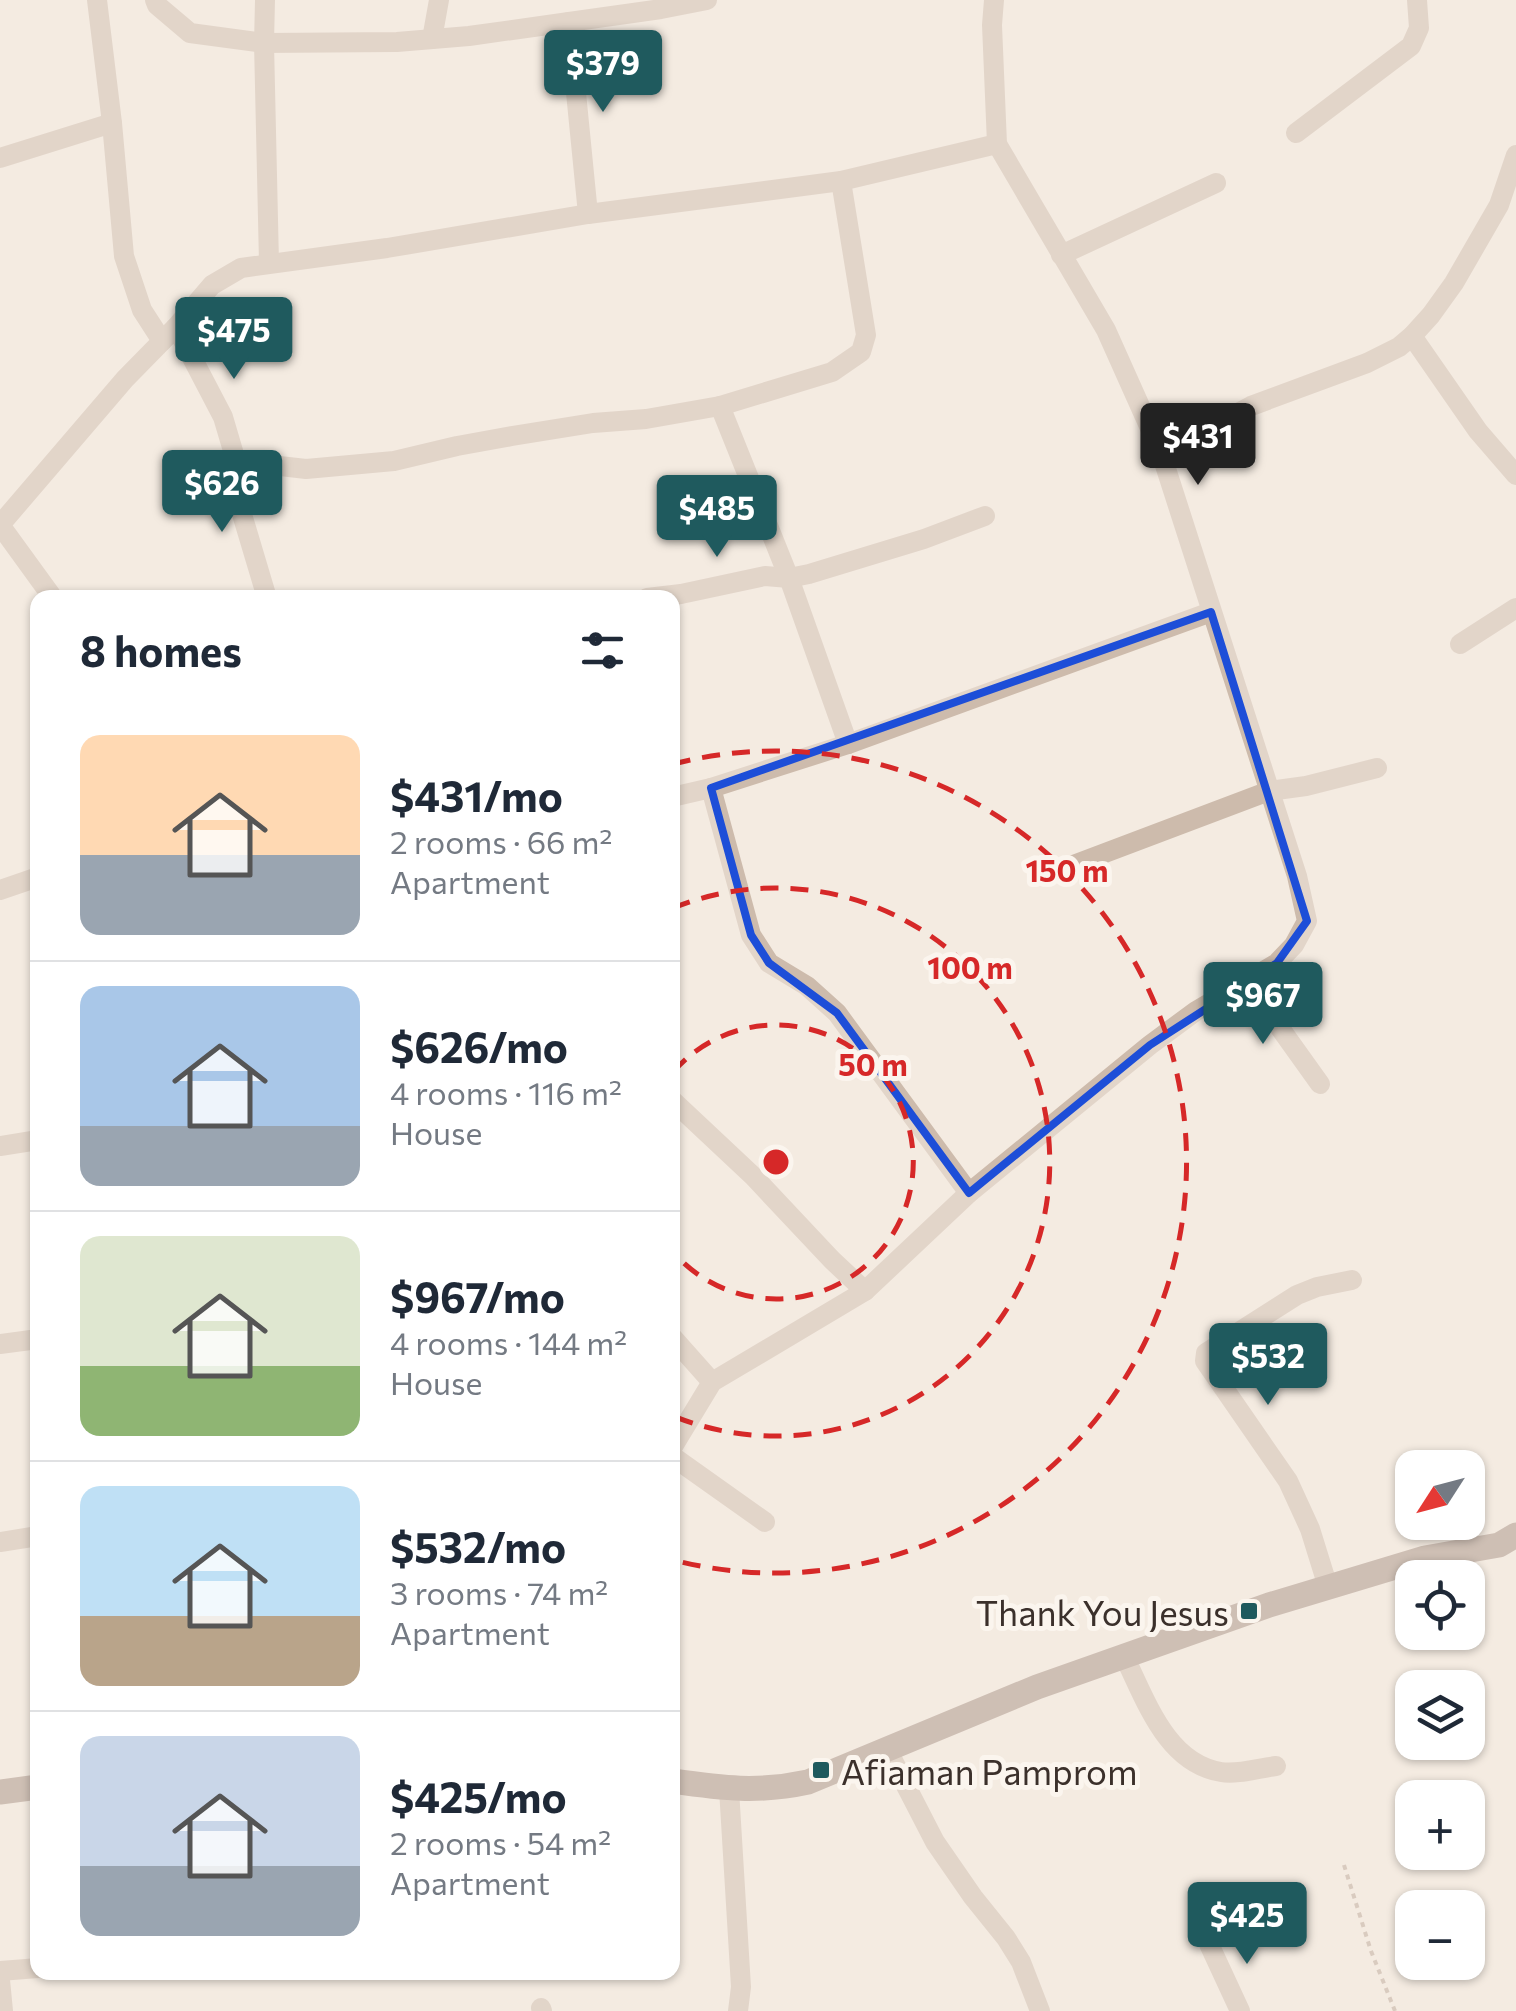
<!DOCTYPE html>
<meta charset="utf-8">
<style>
:root{--surface:#fff;--page:#f2f2f3;--text:#1f2937;--muted:#747a83;--line:#e0e1e3;--accent:#1f5a5e}
body{margin:0;font-family:Commissioner,sans-serif;background:var(--page);color:var(--text);height:100vh;display:flex;flex-direction:column;font-size:38px;white-space:nowrap}
*{box-sizing:border-box;margin:0}
p{font-size:32px;color:var(--muted)}
.icon{flex:none;width:55px;height:55px;fill:none;stroke:currentColor;stroke-width:2;stroke-linecap:round;stroke-linejoin:round}
.map{position:relative;flex:1;overflow:hidden}
.side{position:absolute;left:30px;top:590px;width:650px;height:1390px;display:flex;flex-direction:column;background:var(--surface);border-radius:20px;box-shadow:0 2px 8px #0004}
.side>*{flex:none}
.needle{width:65px;rotate:234deg}
.buttons{position:absolute;left:1395px;top:1450px;display:grid;gap:20px}
.buttons a{display:grid;place-items:center;width:90px;height:90px;border-radius:20px;background:var(--surface);box-shadow:0 2px 8px #0004;font-size:50px}
.price{position:absolute;translate:-50% -85px;padding:0 22px;border-radius:10px;background:var(--accent);color:#fff;font-size:32px;line-height:65px;filter:drop-shadow(0 2px 5px #0008)}
.price::after{content:'';position:absolute;left:50%;top:60px;width:30px;height:22px;margin-left:-15px;background:inherit;clip-path:polygon(0 0,100% 0,50% 100%)}
.price.current{background:#222;color:#fff}
ul{padding:0;list-style:none}
li{display:flex;align-items:center;gap:30px;height:250px;padding:0 50px}
li+li{border-top:2px solid var(--line)}
li span{display:grid;place-items:center;flex:none;width:280px;height:200px;border-radius:20px;color:#555}
li>.icon{margin-inline-start:auto}
span .icon{width:120px;height:120px;fill:#fffc;stroke-width:1}
li b{font-size:42px}
h2{display:flex;justify-content:space-between;align-items:center;height:120px;padding:0 50px;font-size:42px}
.map>svg:first-child{display:block}
.lines{fill:none;stroke-linecap:round;stroke-linejoin:round}
.path{stroke:#b9a596;stroke-width:4;stroke-dasharray:5 5;stroke-linecap:butt}
.street{stroke:#cdbbac;stroke-width:20}
.secondary{stroke:#a18a7d;stroke-width:25}
.marked{fill:none;stroke:#1d4ed8;stroke-width:8;stroke-linejoin:round}
.ring{fill:none;stroke:#d62828;stroke-width:5;stroke-dasharray:18 12}
.poi-dot{fill:#1f5a5e;stroke:#fbf5ee;stroke-width:4}
.labels{text-anchor:middle;dominant-baseline:central;stroke-width:10;stroke-linejoin:round;paint-order:stroke}
.poi-label{font-size:35px;fill:#3b302b;stroke:#fbf5ee;text-anchor:end}
.centre{fill:#d62828;stroke:#fbf5ee;stroke-width:5}
.ring-label{font-size:30px;text-anchor:middle;font-weight:bold;fill:#d62828;stroke:#fbf5ee;stroke-width:10;stroke-linejoin:round;paint-order:stroke}
</style>
<div class="map">
<svg width="1516" height="2011" viewBox="0 0 1516 2011">
<rect width="100%" height="100%" fill="#f4ebe1"/>
<g class="lines">
<path class="path" d="M1344 1865 1371 1951 1395 2011"/>
<g class="street">
<path d="M155 0 157 5 190 33 264 43 397 42 469 36 569 22 661 9 707 0"/>
<path d="M265 0 264 43 269 263"/>
<path d="M569 22 588 214"/>
<path d="M432 39 439 0"/>
<path d="M112 123 124 256 142 310 162 341"/>
<path d="M1296 133 1411 46 1419 28 1417 0"/>
<path d="M0 158 112 123 97 0"/>
<path d="M1061 255 1216 183"/>
<path d="M176 327 223 417 236 461 241 511 267 598"/>
<path d="M1412 336 1478 431 1516 475"/>
<path d="M720 406 789 578 848 744"/>
<path d="M1161 453 1251 406 1367 363 1399 347 1412 336 1431 315 1454 283 1499 205 1516 155"/>
<path d="M236 461 306 469 394 461 457 446 512 436 593 423 646 419 720 406 832 372 861 352 866 335 841 181"/>
<path d="M53 598 0 525 125 379 176 327 212 285 241 268 387 248 588 214 841 181 997 144"/>
<path d="M647 598 681 594 765 576 789 578 809 574 924 539 985 516"/>
<path d="M1460 644 1516 608"/>
<path d="M711 788 751 935 769 963 807 986 837 1013 969 1193"/>
<path d="M672 797 711 788 848 744 1211 612"/>
<path d="M1052 873 1269 791 1306 786 1377 768"/>
<path d="M0 890 38 877"/>
<path d="M1247 982 1320 1084"/>
<path d="M672 1100 753 1176 832 1260 865 1291"/>
<path d="M0 1146 38 1140"/>
<path d="M672 1337 712 1382"/>
<path d="M0 1344 38 1339"/>
<path d="M672 1448 712 1382 865 1291 969 1193 1150 1045 1196 1011 1277 963 1294 945 1307 921 1297 876 1161 453 1106 330 997 144 992 25 994 0"/>
<path d="M672 1456 765 1522"/>
<path d="M0 1542 38 1536"/>
<path d="M1328 1587 1310 1529 1288 1481 1205 1361 1206 1353 1297 1295 1317 1287 1352 1280"/>
<path d="M1124 1656C1146 1700 1166 1763 1221 1772 1237 1775 1259 1768 1276 1766"/>
<path d="M887 1749 935 1842 973 1897 1006 1938 1021 1962 1040 2011"/>
<path d="M729 1789 741 1987 738 2011"/>
<path d="M1209 1944 1240 2011"/>
<path d="M0 1971 38 1968"/>
<path d="M0 1980 3 2011"/>
<path d="M541 2008 542 2011"/>
</g>
<g class="secondary">
<path d="M672 1781C722 1788 758 1793 808 1782L1037 1687 1269 1605 1425 1558 1499 1545 1516 1535"/>
<path d="M0 1792 38 1787"/>
</g>
</g>
<path d="M0 0H1516V2011H0ZM1211 612 1307 921 1277 963 1150 1045 969 1193 837 1013 769 963 751 935 711 788Z" fill="#f4ebe1" fill-opacity=".55" fill-rule="evenodd"/>
<path class="marked" d="M1211 612 1307 921 1277 963 1150 1045 969 1193 837 1013 769 963 751 935 711 788Z"/>
<g class="ring">
<path d="M673 1072A137 137 0 1 1 673 1252"/>
<path d="M673 908A274 274 0 1 1 673 1416"/>
<path d="M673 764A411 411 0 1 1 673 1560"/>
</g>
<g class="poi-dot">
<rect x="1239" y="1601" width="20" height="20" rx="5"/>
<rect x="811" y="1760" width="20" height="20" rx="5"/>
</g>
<g class="labels">
<g class="poi-label">
<text x="1229" y="1611">Thank You Jesus</text>
<text x="841" y="1770" text-anchor="start">Afiaman Pamprom</text>
</g>
</g>
<circle cx="776" cy="1162" r="15" class="centre"/>
<g class="ring-label">
<text x="1067" y="882">150 m</text>
<text x="970" y="979">100 m</text>
<text x="873" y="1076">50 m</text>
</g>
</svg>
<div class="buttons">
<a><svg class="needle" viewBox="-14 -14 28 28"><path d="M0-13l5 13h-10z" fill="#e53935"/><path d="M0 13l5-13h-10z" fill="#747a83"/></svg></a>
<a><svg class="icon" aria-label="locate" viewBox="0 0 24 24"><circle cx="12" cy="12" r="6"/><path d="M12 2v4M12 18v4M2 12h4M18 12h4"/></svg></a>
<a><svg class="icon" aria-label="layers" viewBox="0 0 24 24"><path d="M12 4l9 5-9 5-9-5zM3 14l9 5 9-5"/></svg></a>
<a>+</a>
<a>−</a>
</div>
<b class="price" style="left:603px;top:115px">$379</b>
<b class="price" style="left:234px;top:382px">$475</b>
<b class="price current" style="left:1198px;top:488px">$431</b>
<b class="price" style="left:222px;top:535px">$626</b>
<b class="price" style="left:717px;top:560px">$485</b>
<b class="price" style="left:1263px;top:1047px">$967</b>
<b class="price" style="left:1268px;top:1408px">$532</b>
<b class="price" style="left:1247px;top:1967px">$425</b>
<section class="side">
<h2>8 homes<svg class="icon" aria-label="filters" viewBox="0 0 24 24"><path d="M4 7h16M4 17h16"/><circle cx="9" cy="7" r="2"/><circle cx="15" cy="17" r="2"/></svg></h2>
<ul>
<li><span style="background:linear-gradient(#ffd9b3 60%,#9aa5b1 0)"><svg class="icon" aria-label="home" viewBox="0 0 24 24"><path d="M3 11l9-7 9 7M6 9v11h12V9"/></svg></span><div><b>$431/mo</b><p>2 rooms · 66 m²</p><p>Apartment</p></div></li>
<li><span style="background:linear-gradient(#a9c7e8 70%,#9aa5b1 0)"><svg class="icon" aria-label="home" viewBox="0 0 24 24"><path d="M3 11l9-7 9 7M6 9v11h12V9"/></svg></span><div><b>$626/mo</b><p>4 rooms · 116 m²</p><p>House</p></div></li>
<li><span style="background:linear-gradient(#dfe7d0 65%,#8fb573 0)"><svg class="icon" aria-label="home" viewBox="0 0 24 24"><path d="M3 11l9-7 9 7M6 9v11h12V9"/></svg></span><div><b>$967/mo</b><p>4 rooms · 144 m²</p><p>House</p></div></li>
<li><span style="background:linear-gradient(#bfe0f5 65%,#b9a48a 0)"><svg class="icon" aria-label="home" viewBox="0 0 24 24"><path d="M3 11l9-7 9 7M6 9v11h12V9"/></svg></span><div><b>$532/mo</b><p>3 rooms · 74 m²</p><p>Apartment</p></div></li>
<li><span style="background:linear-gradient(#c9d6e8 65%,#9aa5b1 0)"><svg class="icon" aria-label="home" viewBox="0 0 24 24"><path d="M3 11l9-7 9 7M6 9v11h12V9"/></svg></span><div><b>$425/mo</b><p>2 rooms · 54 m²</p><p>Apartment</p></div></li>
</ul>
</section>
</div>
